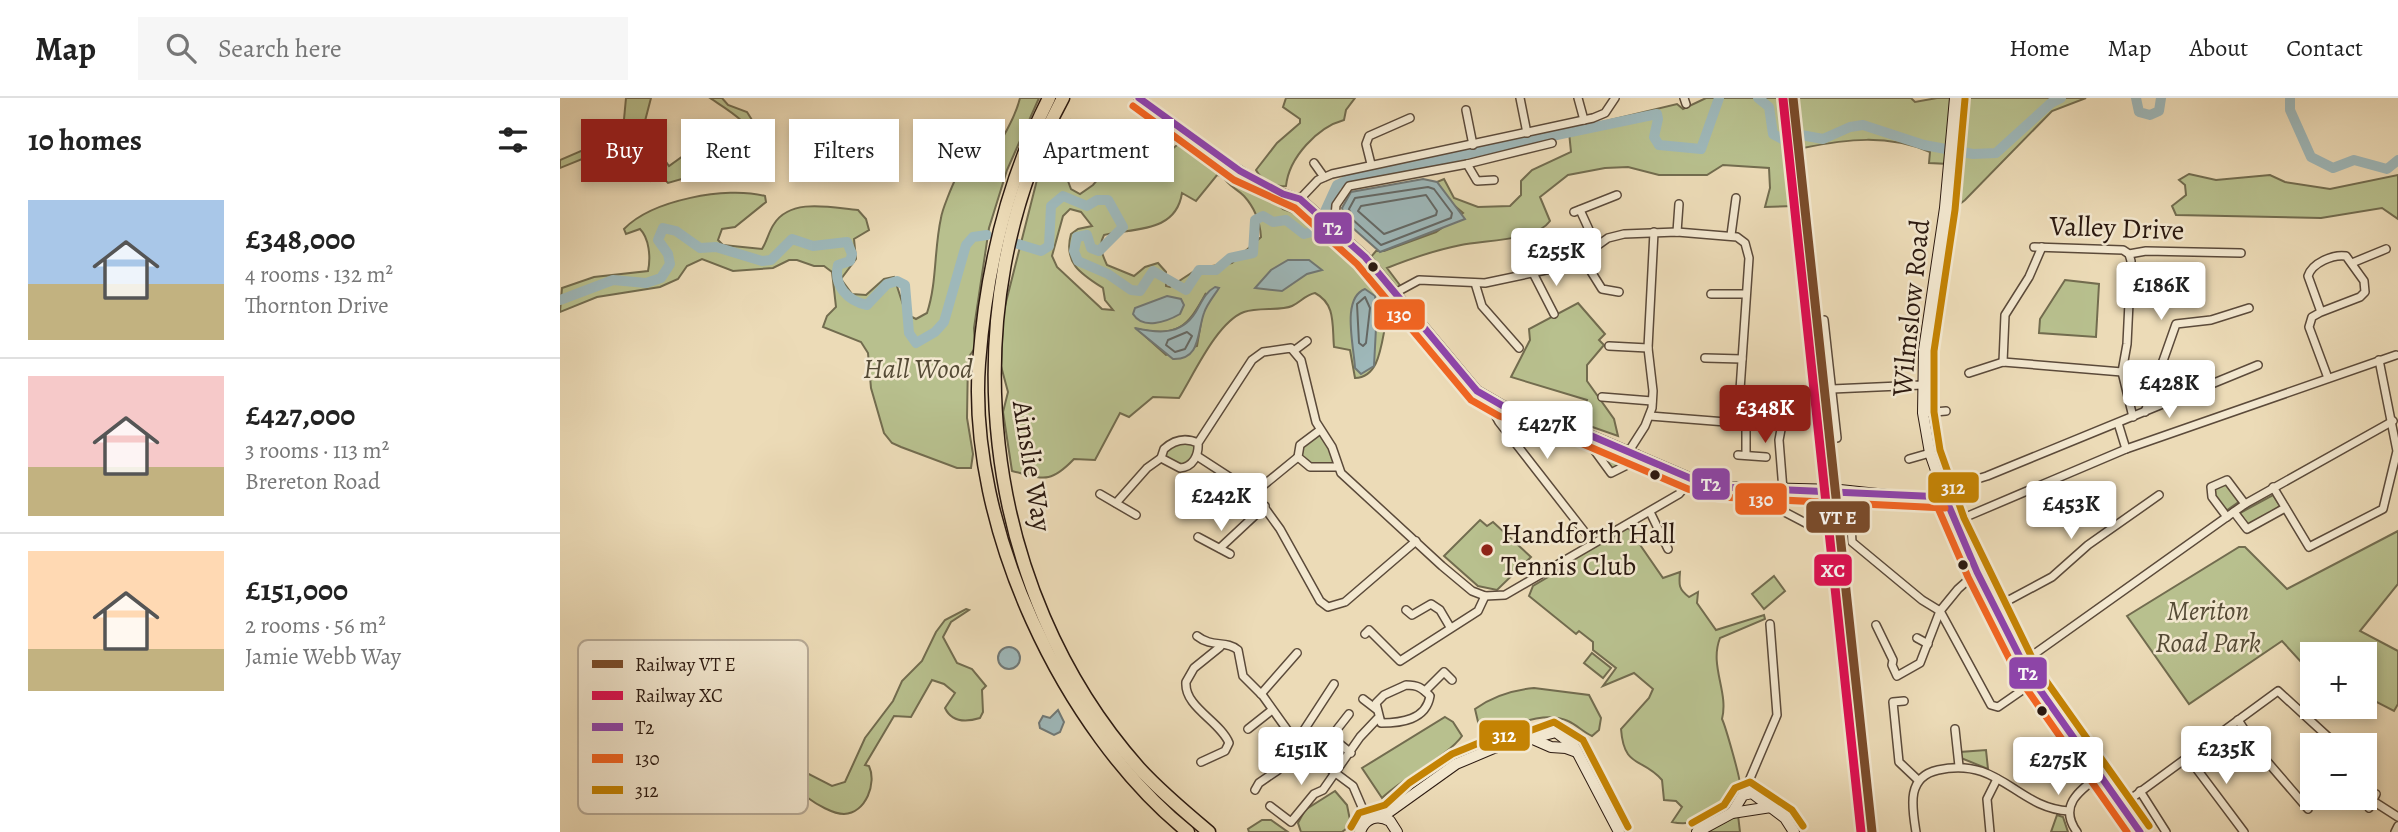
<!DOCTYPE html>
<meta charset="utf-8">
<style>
:root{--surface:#fff;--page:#f6f6f6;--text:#222;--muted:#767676;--line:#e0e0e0;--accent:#8f2418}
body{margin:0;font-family:Alegreya,serif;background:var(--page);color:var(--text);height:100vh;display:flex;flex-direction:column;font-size:26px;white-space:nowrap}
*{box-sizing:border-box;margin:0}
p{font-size:23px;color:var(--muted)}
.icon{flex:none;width:38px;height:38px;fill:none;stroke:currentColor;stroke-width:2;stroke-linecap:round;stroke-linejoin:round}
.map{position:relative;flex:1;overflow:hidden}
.drawer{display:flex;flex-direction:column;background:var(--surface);width:560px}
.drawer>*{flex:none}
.top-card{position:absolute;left:21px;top:21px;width:665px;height:63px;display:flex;gap:14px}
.controls{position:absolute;left:1740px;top:544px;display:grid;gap:14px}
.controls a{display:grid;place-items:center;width:77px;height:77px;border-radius:0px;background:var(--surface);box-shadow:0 4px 10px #0003;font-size:35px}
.price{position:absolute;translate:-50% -60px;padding:0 16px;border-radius:7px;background:#fff;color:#222;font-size:23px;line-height:46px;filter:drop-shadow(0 2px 4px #0008)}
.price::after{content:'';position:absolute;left:50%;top:42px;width:21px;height:16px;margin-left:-10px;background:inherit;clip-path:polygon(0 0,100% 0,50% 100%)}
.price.active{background:var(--accent);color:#fff}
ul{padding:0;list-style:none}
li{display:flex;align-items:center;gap:21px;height:175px;padding:0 28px}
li+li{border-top:2px solid var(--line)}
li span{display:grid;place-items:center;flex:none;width:196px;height:140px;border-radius:0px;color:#555}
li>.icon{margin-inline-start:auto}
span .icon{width:84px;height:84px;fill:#fffc;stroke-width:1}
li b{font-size:30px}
h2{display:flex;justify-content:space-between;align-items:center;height:84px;padding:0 28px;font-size:30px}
.tag{padding:0 24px;border-radius:0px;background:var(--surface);box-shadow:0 4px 10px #0003;font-size:24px;line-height:63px}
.tag.active{background:var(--accent);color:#fff}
header{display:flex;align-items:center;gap:42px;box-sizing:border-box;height:98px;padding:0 35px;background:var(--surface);border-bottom:2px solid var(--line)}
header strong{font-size:33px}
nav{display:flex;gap:38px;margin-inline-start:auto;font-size:24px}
.search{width:490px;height:63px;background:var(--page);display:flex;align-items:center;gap:18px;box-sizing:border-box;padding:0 24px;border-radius:0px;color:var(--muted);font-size:26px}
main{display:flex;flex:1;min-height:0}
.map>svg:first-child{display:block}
.green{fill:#b8c08e;stroke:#726c4f;stroke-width:2;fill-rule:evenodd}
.water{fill:#9eb8ba;stroke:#707876;stroke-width:2}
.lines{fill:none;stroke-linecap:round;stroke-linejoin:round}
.shore{stroke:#646865;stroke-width:2}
.stream{stroke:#707876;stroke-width:2}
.river{stroke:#9eb8ba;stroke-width:10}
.street-casing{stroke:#5b4a3a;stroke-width:10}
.secondary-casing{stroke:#2b1910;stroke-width:12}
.highway-casing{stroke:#2b1910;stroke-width:15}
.street{stroke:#f3e8d0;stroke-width:7}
.secondary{stroke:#f3e8d0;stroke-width:10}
.highway{stroke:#ecdbb7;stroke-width:12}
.bus-1-casing{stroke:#f3e8d0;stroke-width:12}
.bus-2-casing{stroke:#f3e8d0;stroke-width:12}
.bus-3-casing{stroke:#f3e8d0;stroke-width:12}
.bus-1{stroke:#8e44ad;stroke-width:7}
.bus-2{stroke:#f26522;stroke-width:7}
.bus-3{stroke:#c48304;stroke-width:7}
.rail-1-casing{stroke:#f3e8d0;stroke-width:14}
.rail-2-casing{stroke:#f3e8d0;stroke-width:14}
.rail-1{stroke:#7a4b2a;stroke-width:9}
.rail-2{stroke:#df0d52;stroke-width:9}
.bus-dot{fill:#2b1910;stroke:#f3e8d0;stroke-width:2.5}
.poi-dot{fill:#8f2418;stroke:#f3e8d0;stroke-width:2.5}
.labels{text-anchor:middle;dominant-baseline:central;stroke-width:5;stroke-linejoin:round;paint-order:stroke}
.street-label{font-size:28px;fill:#2b1910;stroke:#f3e8d0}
.park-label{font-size:28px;font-style:italic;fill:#554b36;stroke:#f3e8d0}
.poi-label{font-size:28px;fill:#2b1910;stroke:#f3e8d0;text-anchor:start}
.key{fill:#f3e8d0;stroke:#b7aa96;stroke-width:2}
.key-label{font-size:19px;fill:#2b1910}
.line-badge{stroke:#f3e8d0;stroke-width:2.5}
.badge-label{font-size:19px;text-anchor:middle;font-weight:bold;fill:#fff}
</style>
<header>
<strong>Map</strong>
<div class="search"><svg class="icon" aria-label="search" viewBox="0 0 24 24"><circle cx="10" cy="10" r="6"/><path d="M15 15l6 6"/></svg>Search here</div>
<nav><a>Home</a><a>Map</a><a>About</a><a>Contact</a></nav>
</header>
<main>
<section class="drawer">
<h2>10 homes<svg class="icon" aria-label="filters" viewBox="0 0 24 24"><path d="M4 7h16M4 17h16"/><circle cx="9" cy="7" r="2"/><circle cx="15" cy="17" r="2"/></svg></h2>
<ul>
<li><span style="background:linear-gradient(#a9c7e8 60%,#c2b280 0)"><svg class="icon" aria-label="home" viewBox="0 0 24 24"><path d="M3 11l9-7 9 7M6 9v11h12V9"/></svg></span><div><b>£348,000</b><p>4 rooms · 132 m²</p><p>Thornton Drive</p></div></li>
<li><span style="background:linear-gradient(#f6c9c9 65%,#c2b280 0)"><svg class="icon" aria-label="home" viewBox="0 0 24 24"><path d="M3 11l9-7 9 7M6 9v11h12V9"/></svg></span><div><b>£427,000</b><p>3 rooms · 113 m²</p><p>Brereton Road</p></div></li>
<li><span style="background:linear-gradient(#ffd9b3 70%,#c2b280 0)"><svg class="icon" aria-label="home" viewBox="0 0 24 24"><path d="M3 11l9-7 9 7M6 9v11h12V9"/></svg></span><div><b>£151,000</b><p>2 rooms · 56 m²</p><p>Jamie Webb Way</p></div></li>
</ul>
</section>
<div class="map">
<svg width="1838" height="734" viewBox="0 0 1838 734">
<rect width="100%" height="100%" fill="#ecdbb7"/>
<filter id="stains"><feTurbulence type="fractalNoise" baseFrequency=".00286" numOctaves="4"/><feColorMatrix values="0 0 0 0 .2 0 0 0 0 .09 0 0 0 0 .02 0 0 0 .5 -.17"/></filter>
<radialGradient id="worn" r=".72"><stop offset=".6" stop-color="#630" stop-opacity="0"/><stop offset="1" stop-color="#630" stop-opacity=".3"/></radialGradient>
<g class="green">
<path d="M66 0H91L85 23 105 40 104 61 109 68 123 58H136L158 40 179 41 191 48 196 46C191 24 166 11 150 0H162L168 7 187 14 209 49 187 59 163 60 146 74 108 85 100 77 91 83 85 78 80 55 75 50 32 57 0 70V62L56 38 63 32Z"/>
<path d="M460 0H479L447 72 429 130 414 230 415 250 408 260 407 320 413 356 411 370H397L341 349 332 345 324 335 311 290 308 255 301 244 263 229 267 218 276 209 272 174 264 168H254L237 162H229L213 170 173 173 142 161 127 168 118 181 100 189 37 199 0 214 2 190 34 179 88 173C91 159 89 140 80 131L66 136 64 131C92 102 166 88 205 98L206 104 175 129 162 131 158 142 163 147 202 151C207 143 209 133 214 126 231 99 273 110 298 112L306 121 309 132 294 141 296 161 281 181 292 196 306 197 324 181 334 179 346 216 356 221 367 215C377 185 374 151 381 120 382 112 392 88 396 80 403 64 411 65 425 59 440 51 456 16 460 0Z"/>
<path d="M726 0H795L786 12 784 22C758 29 729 59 726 88 715 90 701 82 696 72L717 45 740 25V21L723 9Z"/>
<path d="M1146 0H1225L1234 108 1205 109 1210 90 1209 70 1163 67 1147 77H1099L1068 69 1045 70 1008 77 980 99 990 123C976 143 925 142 901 147 876 152 852 160 827 170L842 190C816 209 832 279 795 280L790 252 774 249C772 227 776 206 755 195 745 197 741 204 732 208 721 213 698 209 684 214 657 224 634 276 619 300L593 299 569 319 560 315 535 362 514 361C490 386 484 381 452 373L443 314 448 294 441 268 443 216 481 66 496 36 511 22 529 38 502 67 511 91 520 96 533 87 555 61 594 80 606 76 611 52 628 38 699 89 723 111 752 121 773 136 792 159 805 166 816 153H824L876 134 903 115 889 103 877 84 884 81 894 100 918 109 950 108 961 97V83L972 72 1011 54 1009 34 1017 30 1117 6 1123 11ZM657 77 663 78C668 88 676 90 684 98 695 110 700 124 701 139L672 165 639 170 610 189 606 188V174L598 165 585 169 574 178 547 167C542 156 538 148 544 137 574 130 616 135 622 95L636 103ZM510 111 521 114 532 128 518 131 511 136C503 165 521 176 543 190L545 202 553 212 542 211 497 169 492 158 503 118ZM646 195 637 248 606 257 577 231C618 239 627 230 646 195Z"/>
<path d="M1238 0H1351L1355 4 1377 0H1526L1492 13 1405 102 1396 109 1385 110 1389 66 1369 65 1370 54C1327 36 1287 41 1243 50Z"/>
<path d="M1629 76 1656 82 1710 77 1725 84 1770 91 1838 77V121L1822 110 1761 120 1616 117 1612 108 1626 97 1625 87 1619 82Z"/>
<path d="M1505 182 1539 186 1536 239 1479 235 1480 221Z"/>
<path d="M1018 205 1045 236 1039 242 1044 247 1027 267V283L1054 321 1058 338 1021 325 1027 302 951 279 970 242 969 231Z"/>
<path d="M929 308H943L977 319 955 345Z"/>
<path d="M760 332 769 343 777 369H750L738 353Z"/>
<path d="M1030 341 1069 359 1052 371Z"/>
<path d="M633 342 638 351 624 370 602 356 607 348Z"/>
<path d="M1666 384 1680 403 1666 413 1652 395 1653 391Z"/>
<path d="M1713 397 1720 408 1689 429 1680 415Z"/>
<path d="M920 422 927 428 933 424 971 459 937 492 918 488 884 458Z"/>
<path d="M1067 428 1103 480 1120 474C1119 486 1118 491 1129 499L1138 494 1137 505 1156 532 1204 517 1205 521 1160 540C1149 568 1169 594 1162 621 1165 627 1182 685 1180 689 1171 712 1137 730 1112 724L1122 709 1116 703 1104 702 1102 682C1082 659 1064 671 1061 631L1089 600 1093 591 1074 575 1043 588 1056 570 1033 552V544L1019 533 1016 536 969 498 973 488 1015 463 1011 459Z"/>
<path d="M1838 433V486L1800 533 1838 553V606L1834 613 1813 602 1805 618 1793 609H1804V556H1752V576L1722 543 1629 606 1567 518 1679 449H1685L1727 491Z"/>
<path d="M1214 478 1225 493 1204 511 1192 496Z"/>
<path d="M406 511 409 512 391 524 383 539 397 565 412 571 426 588 422 592 423 614 420 620C407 624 392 625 385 610L395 595 384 586 372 582 351 619 334 618 305 667 309 668C317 685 306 715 284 716 273 716 256 706 248 700L246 690 232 683 233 676 245 674 272 688 285 684 305 640 333 603 342 583 362 563 376 534 385 522Z"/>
<path d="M1032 555 1051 570 1043 580 1024 565Z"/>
<path d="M974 590 1029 597 1041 620 1039 632 1032 638C1023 634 1017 627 1008 623 985 612 955 627 932 635H925L919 628 915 611C933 598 953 592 974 590Z"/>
<path d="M885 619 893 624 902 638C888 658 844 679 822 700L802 670Z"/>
<path d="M1426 652 1428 671 1401 660 1400 654Z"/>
<path d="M775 693 787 707 791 727 782 734H741L738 725 745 712Z"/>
<path d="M1178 717 1180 734H1146Z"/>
<path d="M1497 717 1503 719 1508 734H1491Z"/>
<path d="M702 722H711L728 734H689L688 731Z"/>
</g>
<g class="water">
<path d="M863 81 877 84 905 121 820 154 786 124 782 110 791 94Z"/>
<path d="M728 162H749L762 172 747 176 722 193 695 190 711 172Z"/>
<path d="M655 189 659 190C654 198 647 206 644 215 637 234 641 262 613 261L575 230C601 236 624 237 638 210 643 201 646 194 655 189Z"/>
<path d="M805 191 815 198 817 211 814 268 801 276 795 270C794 248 781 200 805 191Z"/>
<path d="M607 198 621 201 624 207 620 216C606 224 583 232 573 216L575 210Z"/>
<circle cx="449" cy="560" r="11"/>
<path d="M498 612 504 624 500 634 494 637 480 630 479 625 483 618 490 620Z"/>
</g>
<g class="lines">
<g class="shore">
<path d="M868 89 874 91 892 115 891 120 821 147 792 121 789 111 795 100Z"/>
<path d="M866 97 877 113 876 117 824 136 798 113 801 108Z"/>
<path d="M805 199 810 210 806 245 803 248 799 245 797 206Z"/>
<path d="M627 234 632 238 625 251 615 254 606 247 608 242Z"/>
</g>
<path class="stream" d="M1203 4V0"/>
<g class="river">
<path d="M1198 0 1209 9 1213 36 1224 42 1232 39"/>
<path d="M1576 0 1579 14 1590 17 1599 13 1601 0"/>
<path d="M1730 0V12L1751 59 1773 70 1794 62 1827 71 1838 62"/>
<path d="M1241 37 1263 41 1290 29 1303 27 1364 47 1413 56 1436 55 1491 5 1501 0"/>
<path d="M458 146 481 153 489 148 491 108 503 98 527 108 537 102H548L563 129 539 153 531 150 527 137 517 139 514 153 518 163 548 176 571 192 580 193 593 173 626 192 639 172H656L670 160 693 155 695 122 703 118 713 124 726 122 744 136 756 133 777 87 792 80 1097 16 1098 21 1094 39 1099 47 1141 51 1159 0"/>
<path d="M0 202 53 182 86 185 101 180 110 166 108 156 98 142 103 130 116 133 140 150 156 149 202 163 211 162 232 141 253 148 287 144 292 156 290 163 278 167C273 188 288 203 307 207L327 186 337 183 345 187 349 235 356 245 375 234 384 224 406 147 413 139 427 137"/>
</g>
<defs>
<g id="street">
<path d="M960 0 967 35"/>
<path d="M1018 0 1024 22"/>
<path d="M1124 0 1126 6"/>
<path d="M906 12 913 47"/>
<path d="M754 65 764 79"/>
<path d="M811 66 806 46 809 38 850 20"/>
<path d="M907 66 917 83 934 82"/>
<path d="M740 101 758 82 772 76 1033 20 1045 15 1055 0"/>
<path d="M1020 112 1036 147"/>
<path d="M1014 114 1057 97"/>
<path d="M774 131 776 107 789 88 907 66 992 45"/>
<path d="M1117 134 1119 106"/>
<path d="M1171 137 1176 100"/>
<path d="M1474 149 1563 152 1569 156 1586 153 1681 155"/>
<path d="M1569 156 1571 163 1567 246 1562 274 1573 319"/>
<path d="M1022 159 1042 191 1059 194"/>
<path d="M1792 165 1826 151"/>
<path d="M973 175 994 216"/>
<path d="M915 185 922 208 959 250"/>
<path d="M835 195 859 182 925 185 1010 167 1048 140 1064 136 1117 134 1177 139 1185 145 1189 160 1178 321 1166 324 1090 318"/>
<path d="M1151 196H1185"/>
<path d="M1761 214 1800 199 1805 194 1804 183 1786 158C1773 156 1752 165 1748 178L1761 214 1752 219 1749 229 1768 280"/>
<path d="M1264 222 1277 340"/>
<path d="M1049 248 1088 250"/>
<path d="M735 252 747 243"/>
<path d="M1145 260 1182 261"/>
<path d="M1443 264 1445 217 1469 179 1482 149"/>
<path d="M1409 275 1443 264 1562 274"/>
<path d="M1272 291 1362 287"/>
<path d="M1042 299 1092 303"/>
<path d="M926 300 939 324 1027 437"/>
<path d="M1221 301 1222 326 1219 342 1223 392"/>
<path d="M1585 314 1616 226 1651 222 1689 210"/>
<path d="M1363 315 1386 313"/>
<path d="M1178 321 1186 328V357"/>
<path d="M1558 325 1566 351"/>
<path d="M760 332 740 347 738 359 750 369H777"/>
<path d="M1021 334 1051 375 1067 367 1077 356"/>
<path d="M638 345C625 339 614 342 604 351L601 360 620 370C633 369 639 357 638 345L692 262 703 254 731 250 741 262 756 324 772 349 781 375 882 468 912 493 925 498 945 497 1119 396 1132 381"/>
<path d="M1069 353 1085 328 1092 310 1093 293 1088 250 1094 134"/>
<path d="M1178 357 1206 359"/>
<path d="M637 358 694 395 720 431 760 503 768 509 785 504 856 443"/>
<path d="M1349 361 1370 355"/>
<path d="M1713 389 1749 449 1823 411 1837 353 1819 262"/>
<path d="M1198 392V400L1259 432"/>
<path d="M1289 392 1292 444 1362 502 1380 513 1431 607 1438 609 1474 584"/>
<path d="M1382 392 1427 378 1698 267"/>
<path d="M694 395 738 359"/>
<path d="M540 396 576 417"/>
<path d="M556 405 587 370 601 360"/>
<path d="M1090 414 1108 451"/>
<path d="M1674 414 1687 431 1725 410"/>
<path d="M1667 419 1652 399 1651 389 1667 382 1685 406"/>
<path d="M1394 424 1566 351 1836 257"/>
<path d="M638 439 670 456"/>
<path d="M660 450 705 408"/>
<path d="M1436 509 1492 479 1528 447 1599 397"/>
<path d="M846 512 852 517 871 506 880 512 890 529"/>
<path d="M1316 527 1333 562 1332 567 1337 578 1360 565 1380 513 1398 491 1417 474"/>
<path d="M805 536 809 532 840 563 918 513 925 498"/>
<path d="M637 538C652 550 666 542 678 552L683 578 703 598 738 647 793 688 802 709 801 728"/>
<path d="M1357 540 1368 546"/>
<path d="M1463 564 1685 406 1833 323"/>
<path d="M846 587C858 587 862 590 870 598 866 622 841 625 821 625L816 605 824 597Z"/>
<path d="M865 593 884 574 892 582"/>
<path d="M701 596 737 555"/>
<path d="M803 601 816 611"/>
<path d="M1344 603 1333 604 1339 664 1358 682"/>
<path d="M1678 622 1699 654 1748 711"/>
<path d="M688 631 712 612"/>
<path d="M1395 631 1399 668"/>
<path d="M766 635 791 655"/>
<path d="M771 639 789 616"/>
<path d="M1627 658 1684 734"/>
<path d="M641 664 665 653 669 645C660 623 624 609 626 584L634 570 660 549"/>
<path d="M1477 675 1514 641"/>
<path d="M695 692 699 685 718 672 774 586"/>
<path d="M1580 693 1606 734"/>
<path d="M1183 697 1217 617 1210 526"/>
<path d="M1813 703 1838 719"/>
<path d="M710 708 731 724 754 696 763 692 800 639 817 621"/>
<path d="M1561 708 1718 593 1778 648"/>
<path d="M1809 710 1816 696"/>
<path d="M1356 734C1352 709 1346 679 1378 672 1440 658 1456 710 1509 713"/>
<path d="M1430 734 1427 701 1437 681"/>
<path d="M1517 734C1498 708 1519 693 1539 678"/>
<path d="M1835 734 1838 728"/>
</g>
<g id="secondary">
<path d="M579 0C613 27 699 94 740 101L805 159 917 293 943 308 1020 333 1132 381 1161 389 1280 392 1345 399H1385"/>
<path d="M1395 0 1385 110 1364 252 1363 315 1370 355 1394 424 1468 575 1580 734"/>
<path d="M975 642 991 649 1006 650 1017 654"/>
<path d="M1172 715 1183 697 1192 695 1225 720 1234 734"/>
<path d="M822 719 896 666 934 650 996 634 1014 648 1059 734"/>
<path d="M800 734C805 720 817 716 830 723L837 734"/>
<path d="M1137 734 1172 715 1211 709"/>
</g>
<g id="highway">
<path d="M489 0C447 82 426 173 419 265 407 427 503 633 628 734"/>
<path d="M503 0C389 210 420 491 579 670 600 693 625 714 649 734"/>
</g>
</defs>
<use href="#street" class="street-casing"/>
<use href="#secondary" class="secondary-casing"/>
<use href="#highway" class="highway-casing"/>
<use href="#street" class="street"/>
<use href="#secondary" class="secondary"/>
<use href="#highway" class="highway"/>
<defs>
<g id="bus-1">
<path d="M579 0 680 73 723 96 740 101 805 159 917 293 943 308 1020 333 1132 381 1161 389 1385 399"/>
<path d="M1385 399 1417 474 1468 575 1580 734"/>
</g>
<g id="bus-2">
<path d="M573 8 674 82 735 110 797 166 911 302 939 318 1016 343 1128 391 1159 399 1385 410"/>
<path d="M1375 403 1408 479 1459 580 1567 734"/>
</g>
<g id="bus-3">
<path d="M1405 1 1395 112 1374 253V314L1380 352 1404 420 1477 570 1589 728"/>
<path d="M1132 725 1164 707 1175 690 1190 684 1232 712 1243 728"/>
<path d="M791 729 799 715 825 707 849 685 892 656 931 640 972 632 994 624 1023 642 1068 729"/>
</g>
</defs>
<use href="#bus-1" class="bus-1-casing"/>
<use href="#bus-2" class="bus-2-casing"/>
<use href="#bus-3" class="bus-3-casing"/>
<use href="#bus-1" class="bus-1"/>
<use href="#bus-2" class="bus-2"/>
<use href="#bus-3" class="bus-3"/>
<defs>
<path id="rail-1" d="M1233 0 1312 734"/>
<path id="rail-2" d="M1223 1 1301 734"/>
</defs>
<use href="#rail-1" class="rail-1-casing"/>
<use href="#rail-2" class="rail-2-casing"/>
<use href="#rail-1" class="rail-1"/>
<use href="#rail-2" class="rail-2"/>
</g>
<g class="bus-dot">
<circle cx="813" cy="169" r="6"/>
<circle cx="1095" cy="377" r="6"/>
<circle cx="1403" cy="467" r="6"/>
<circle cx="1482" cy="613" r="6"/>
</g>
<circle class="poi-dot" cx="927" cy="452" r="7"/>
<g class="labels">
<g class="street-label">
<text transform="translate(1557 130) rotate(2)">Valley Drive</text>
<text transform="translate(1351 210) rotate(-84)">Wilmslow Road</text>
<text transform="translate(472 368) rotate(81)">Ainslie Way</text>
</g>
<g class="park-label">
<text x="358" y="271">Hall Wood</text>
<text x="1648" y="513">Meriton<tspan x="1648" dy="32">Road Park</tspan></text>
</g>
<g class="poi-label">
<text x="941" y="436">Handforth Hall<tspan x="941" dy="32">Tennis Club</tspan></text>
</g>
</g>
<rect x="18" y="542" width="230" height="174" rx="10" class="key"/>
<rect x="32" y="562" width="31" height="8" fill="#7a4b2a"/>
<rect x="32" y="593" width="31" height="9" fill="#df0d52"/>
<rect x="32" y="625" width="31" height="8" fill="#8e44ad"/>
<rect x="32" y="656" width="31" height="9" fill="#f26522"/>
<rect x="32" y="688" width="31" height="8" fill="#c48304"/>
<g class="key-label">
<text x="75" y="573">Railway VT E</text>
<text x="75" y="604">Railway XC</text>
<text x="75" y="636">T2</text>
<text x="75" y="667">130</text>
<text x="75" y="699">312</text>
</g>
<g class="line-badge">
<rect x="753" y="113" width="40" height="34" rx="7" fill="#8e44ad"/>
<rect x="813" y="200" width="53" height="33" rx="7" fill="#f26522"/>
<rect x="1131" y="369" width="40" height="34" rx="7" fill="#8e44ad"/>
<rect x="1367" y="373" width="53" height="33" rx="7" fill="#c48304"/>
<rect x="1174" y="384" width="54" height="34" rx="7" fill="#f26522"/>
<rect x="1245" y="402" width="66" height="34" rx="7" fill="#7a4b2a"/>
<rect x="1253" y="455" width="40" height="34" rx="7" fill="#df0d52"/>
<rect x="1448" y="558" width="40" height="34" rx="7" fill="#8e44ad"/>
<rect x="918" y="621" width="53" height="33" rx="7" fill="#c48304"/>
</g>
<g class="badge-label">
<text x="773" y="137">T2</text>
<text x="839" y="223">130</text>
<text x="1151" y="393">T2</text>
<text x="1393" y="396">312</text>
<text x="1201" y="408">130</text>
<text x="1278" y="426">VT E</text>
<text x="1273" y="479">XC</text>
<text x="1468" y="582">T2</text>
<text x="944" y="644">312</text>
</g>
<rect width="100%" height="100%" filter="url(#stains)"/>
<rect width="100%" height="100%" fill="url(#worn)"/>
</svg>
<div class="controls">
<a>+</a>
<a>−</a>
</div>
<b class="price" style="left:996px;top:190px">£255K</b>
<b class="price" style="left:1601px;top:224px">£186K</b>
<b class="price" style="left:1609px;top:322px">£428K</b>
<b class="price active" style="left:1205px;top:347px">£348K</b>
<b class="price" style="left:987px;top:363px">£427K</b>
<b class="price" style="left:661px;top:435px">£242K</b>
<b class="price" style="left:1511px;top:443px">£453K</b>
<b class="price" style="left:1666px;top:688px">£235K</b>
<b class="price" style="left:741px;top:689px">£151K</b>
<b class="price" style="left:1498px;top:699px">£275K</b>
<div class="top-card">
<a class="tag active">Buy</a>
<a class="tag">Rent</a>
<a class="tag">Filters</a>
<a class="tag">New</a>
<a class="tag">Apartment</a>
</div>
</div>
</main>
